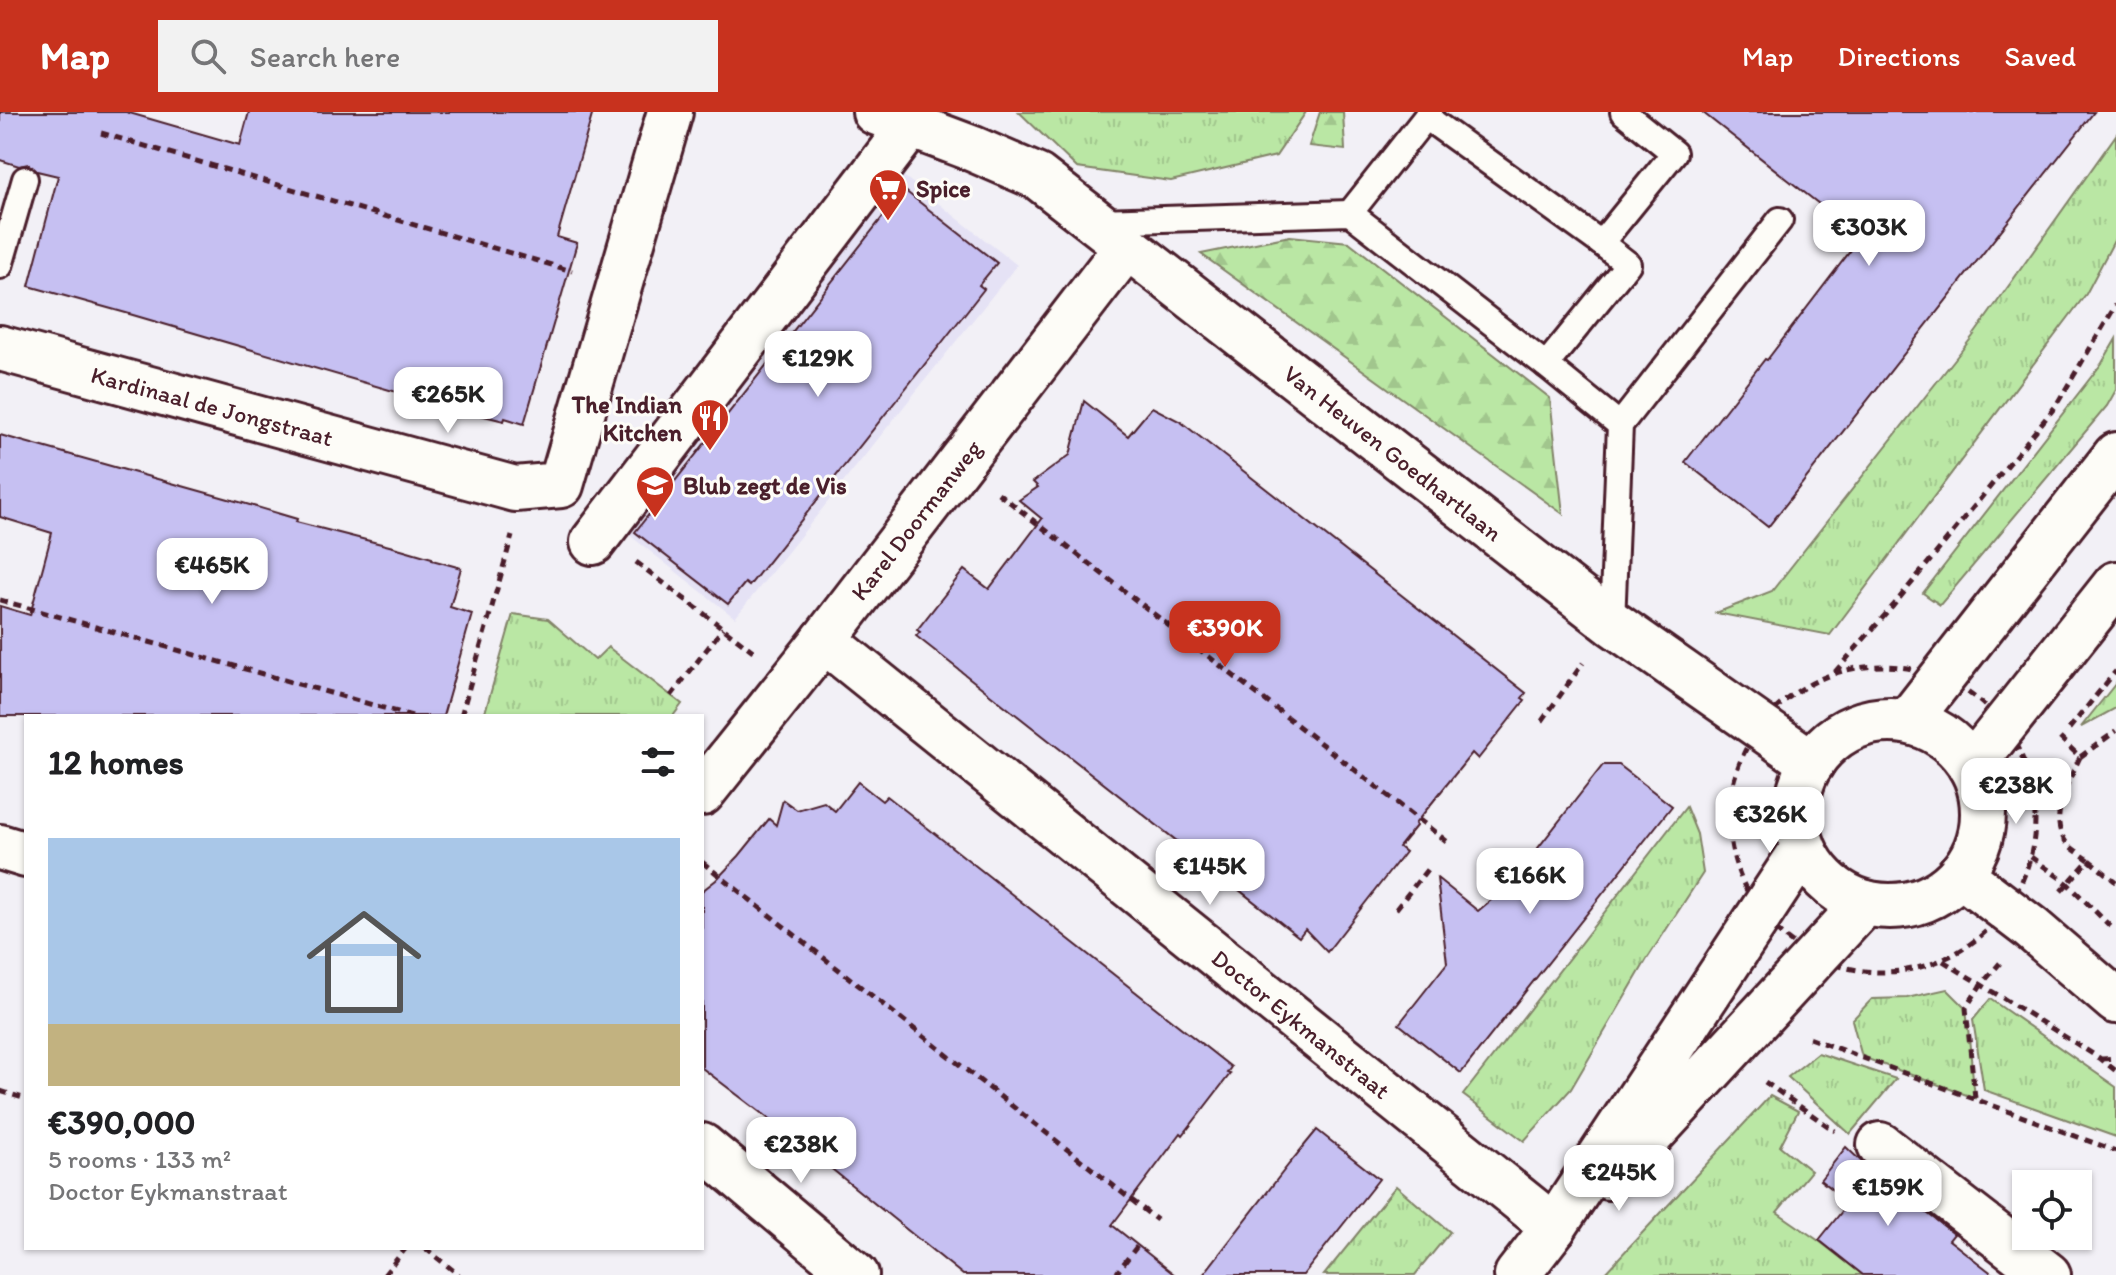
<!DOCTYPE html>
<meta charset="utf-8">
<style>
:root{--surface:#fff;--page:#f2f2f2;--text:#202124;--muted:#757577;--accent:#c8321e}
body{margin:0;font-family:Itim,sans-serif;background:var(--page);color:var(--text);height:100vh;display:flex;flex-direction:column;font-size:30px;white-space:nowrap}
*{box-sizing:border-box;margin:0}
p{font-size:26px;color:var(--muted)}
.icon{flex:none;width:44px;height:44px;fill:none;stroke:currentColor;stroke-width:2;stroke-linecap:round;stroke-linejoin:round}
.map{position:relative;flex:1;overflow:hidden}
.details{position:absolute;left:24px;top:602px;width:680px;height:536px;display:flex;flex-direction:column;background:var(--surface);border-radius:0px;box-shadow:0 2px 6px #0004}
.details>*{flex:none}
.fabs{position:absolute;left:2012px;top:1058px;display:grid;gap:16px}
.fabs a{display:grid;place-items:center;width:80px;height:80px;border-radius:0px;background:var(--surface);box-shadow:0 2px 6px #0004;font-size:40px}
.price{position:absolute;translate:-50% -68px;padding:0 18px;border-radius:16px;background:#fff;color:#222;font-size:26px;line-height:52px;filter:drop-shadow(0 2px 4px #0008)}
.price::after{content:'';position:absolute;left:50%;top:48px;width:24px;height:18px;margin-left:-12px;background:inherit;clip-path:polygon(0 0,100% 0,50% 100%)}
.price.active{background:var(--accent);color:#fff}
ul{padding:0;list-style:none}
li{display:grid;align-content:center;gap:16px;height:424px;padding:0 24px}
li span{display:grid;place-items:center;height:248px;border-radius:0px;color:#555}
li>.icon{margin-inline-start:auto}
span .icon{width:144px;height:144px;fill:#fffc;stroke-width:1}
li b{font-size:34px}
h2{display:flex;justify-content:space-between;align-items:center;height:96px;padding:0 24px;font-size:34px}
header{display:flex;align-items:center;gap:48px;box-sizing:border-box;height:112px;padding:0 40px;background:var(--accent);color:#fff}
header strong{font-size:38px}
nav{display:flex;gap:44px;margin-inline-start:auto;font-size:28px}
.search{width:560px;height:72px;background:var(--page);display:flex;align-items:center;gap:20px;box-sizing:border-box;padding:0 28px;border-radius:0px;color:var(--muted);font-size:30px}
.map>svg:first-child{display:block}
.built{fill:#e5e2f5}
.grass{fill:url(#grass-tufts);stroke:#828368;stroke-width:2}
.forest{fill:url(#forest-firs);stroke:#828368;stroke-width:2}
.building{fill:#c6c0f2;stroke:#4a1f2b;stroke-width:2}
.lines{fill:none;stroke-linecap:round;stroke-linejoin:round}
.lane-casing{stroke:#4a1f2b;stroke-width:30}
.street-casing{stroke:#4a1f2b;stroke-width:50}
.secondary-casing{stroke:#4a1f2b;stroke-width:50}
.path{stroke:#4a1f2b;stroke-width:5;stroke-dasharray:8 6;stroke-linecap:butt}
.lane{stroke:#fdfcf7;stroke-width:24}
.street{stroke:#fdfcf7;stroke-width:44}
.secondary{stroke:#fdfcf7;stroke-width:44}
.labels{text-anchor:middle;dominant-baseline:central;stroke-width:6;stroke-linejoin:round;paint-order:stroke}
.poi-label{font-size:24px;font-weight:bold;fill:#4a1f2b;stroke:#fdfcf7;text-anchor:start}
.street-label{font-size:24px;fill:#4a1f2b;stroke:#fdfcf7}
</style>
<header>
<strong>Map</strong>
<div class="search"><svg class="icon" aria-label="search" viewBox="0 0 24 24"><circle cx="10" cy="10" r="6"/><path d="M15 15l6 6"/></svg>Search here</div>
<nav><a>Map</a><a>Directions</a><a>Saved</a></nav>
</header>
<div class="map">
<svg width="2116" height="1163" viewBox="0 0 2116 1163">
<defs>
<pattern id="grass-tufts" width="24" height="20" patternUnits="userSpaceOnUse" patternTransform="scale(2)"><rect width="24" height="20" fill="#bae7a4"/><path d="M3 7l-1-3M5 7V3M7 7l1-3M15 17l-1-3M17 17v-4M19 17l1-3" fill="none" stroke="#a1c68d"/></pattern>
<pattern id="forest-firs" width="22" height="20" patternUnits="userSpaceOnUse" patternTransform="scale(2)"><rect width="22" height="20" fill="#bae7a4"/><path d="M5 1l3.5 6h-7zM16 11l3.5 6h-7z" fill="#a1c68d"/></pattern>
</defs>
<rect width="100%" height="100%" fill="#f2f0f6"/>
<filter id="ink" filterUnits="userSpaceOnUse"><feTurbulence type="fractalNoise" baseFrequency=".0125" numOctaves="2"/><feDisplacementMap in="SourceGraphic" scale="16" xChannelSelector="R" yChannelSelector="G"/><feConvolveMatrix kernelMatrix="1 2 1 2 8 2 1 2 1" color-interpolation-filters="sRGB"/></filter>
<g filter="url(#ink)">
<path class="built" d="M901 62 1017 153 735 506 623 418Z"/>
<g class="grass">
<path d="M1019 0H1306L1276 44 1171 69 1077 56Z"/>
<path d="M2116 23V125L2086 182 1830 523 1716 501 1772 479 1973 224Z"/>
<path d="M2116 227V278L2107 294 1940 493 1923 481 2102 251Z"/>
<path d="M513 502 548 507 595 548 608 535 682 592 673 604H484Z"/>
<path d="M2116 571V596L2081 615Z"/>
<path d="M1686 695 1697 722 1703 761 1647 847 1571 977 1524 1029 1463 983Z"/>
<path d="M1947 877 1966 896 1975 986 1862 945 1852 908 1872 887 1907 886Z"/>
<path d="M1990 887 2116 975V1025L1984 978 1973 908Z"/>
<path d="M1818 941 1896 967 1850 1022 1788 965Z"/>
<path d="M1770 984 1798 999 1780 1034 1811 1059 1777 1100 1819 1129 1863 1163H1603Z"/>
<path d="M1396 1074 1450 1120 1415 1163H1324Z"/>
</g>
<g class="forest">
<path d="M1320 0H1343L1345 38 1309 34Z"/>
<path d="M1290 124 1349 130 1550 286 1563 402 1201 142Z"/>
</g>
<g class="building">
<path d="M0 0H126L240 33 249 0H593L557 125 577 131 524 312 505 306 504 309 441 293 126 201 29 174 58 64 37 59 28 52 19 54 0 48Z"/>
<path d="M1702 0H2094L1768 415 1685 350 1765 247 1767 248 1861 125Z"/>
<path d="M904 78 997 151 979 173 984 177 944 228 749 474 745 471 728 492 635 420Z"/>
<path d="M1084 289 1128 324 1152 295 1181 310 1526 581 1522 586 1525 588 1478 647 1472 641 1415 712 1416 714 1399 735 1405 740 1327 840 1305 817 1299 825 916 524 920 520 917 518 964 458 989 477 1042 407 1019 388 1038 375 1033 370 1070 343Z"/>
<path d="M0 323 243 391 297 407 296 410 401 437 432 446V448L461 456 450 495 472 502 443 604H0V494L30 503 52 421 0 405Z"/>
<path d="M1603 653H1619L1672 694 1461 961 1399 912 1447 851 1437 766 1478 799 1509 773Z"/>
<path d="M858 670 882 689 887 684 1231 955 1227 961 1230 962 1183 1023 1181 1021 1112 1113 1175 1163H963L786 1020 702 956V779L716 768 739 744 769 707 776 713 783 688 797 698 824 690 835 699Z"/>
<path d="M1317 1018 1379 1067 1303 1163H1203L1289 1052Z"/>
<path d="M1846 1035 1865 1053 1954 1122 1949 1128 1994 1163H1863L1819 1128 1843 1098 1838 1094 1844 1087 1820 1068Z"/>
</g>
<g class="lines">
<defs>
<g id="lane">
<path d="M1426 5 1601 131 1674 41 1623 0"/>
<path d="M1350 101 1430 0"/>
<path d="M1100 109 1350 101 1546 253 1620 313"/>
<path d="M0 154 25 67"/>
<path d="M1546 253 1628 152 1601 131"/>
<path d="M1612 511 1620 313 1780 108"/>
</g>
<g id="street">
<path d="M875 0 971 36 1038 65 1612 511 1812 651"/>
<path d="M0 236 515 377 561 373 670 0"/>
<path d="M593 430 911 13"/>
<path d="M824 528 1554 1115"/>
<path d="M702 681 824 528 1127 134"/>
<path d="M0 735 26 743"/>
<path d="M1960 762 2031 816 2116 889"/>
<path d="M1880 1033 2048 1163"/>
<path d="M702 1034 856 1163"/>
</g>
<g id="secondary">
<circle cx="1890" cy="701" r="93"/>
<path d="M1908 609 2116 343"/>
<path d="M1971 655 2116 472"/>
<path d="M1608 1065 1638 1037 1865 791"/>
<path d="M1517 1163 1554 1115 1803 737"/>
</g>
</defs>
<use href="#lane" class="lane-casing"/>
<use href="#street" class="street-casing"/>
<use href="#secondary" class="secondary-casing"/>
<g class="path">
<path d="M101 21 572 159"/>
<path d="M998 381 1449 731"/>
<path d="M636 450 753 539"/>
<path d="M0 488 412 604"/>
<circle cx="1882" cy="707" r="153"/>
<path d="M1835 560 1893 494 2055 295 2116 193"/>
<path d="M671 584 723 516"/>
<path d="M461 604 512 424"/>
<path d="M1542 609 1583 551"/>
<path d="M2069 617 2116 559"/>
<path d="M2060 626 2080 645 2116 619"/>
<path d="M2080 645C2070 667 2049 703 2064 727 2068 735 2081 742 2089 748"/>
<path d="M2031 745 2067 771 2112 816"/>
<path d="M702 750 1157 1108"/>
<path d="M2061 779 2089 748 2116 770"/>
<path d="M1396 797 1429 755"/>
<path d="M1943 849 2101 947 2116 959"/>
<path d="M1809 926 2116 1039"/>
<path d="M2102 947 2116 946"/>
<path d="M1765 970 1835 1019"/>
<path d="M0 979 26 987"/>
<path d="M1975 986 1966 896 1980 874 2000 851"/>
<path d="M425 1136 459 1163"/>
<path d="M384 1163 406 1136"/>
<path d="M1115 1163 1138 1133"/>
</g>
<use href="#lane" class="lane"/>
<use href="#street" class="street"/>
<use href="#secondary" class="secondary"/>
</g>
</g>
<defs>
<symbol id="supermarket-pin" viewBox="-11 -11 22 30"><path d="M0 17L-7.5 6A9.5 9.5 0 1 1 7.5 6Z" fill="#c8321e" stroke="#fdfcf7"/><path d="M-6-5.5h2.5l.6 2H6L4.5 2H-2.5L-4.4-4H-6ZM-1.5 3.2a1.3 1.3 0 1 0 .1 0ZM3 3.2a1.3 1.3 0 1 0 .1 0Z" fill="#fff"/></symbol>
<symbol id="restaurant-pin" viewBox="-11 -11 22 30"><path d="M0 17L-7.5 6A9.5 9.5 0 1 1 7.5 6Z" fill="#c8321e" stroke="#fdfcf7"/><path d="M-5-6h1v4h1v-4h1v4h1v-4h1v5L-1.5 .5V6h-2V.5L-5-1ZM5-6V6H3V1.5H1.5Q1.5-4 5-6Z" fill="#fff"/></symbol>
<symbol id="school-pin" viewBox="-11 -11 22 30"><path d="M0 17L-7.5 6A9.5 9.5 0 1 1 7.5 6Z" fill="#c8321e" stroke="#fdfcf7"/><path d="M0-5L7-2L0 1L-7-2ZM-4 1L0 2.5L4 1V4Q0 6-4 4Z" fill="#fff"/></symbol>
</defs>
<g fill-rule="evenodd">
<use href="#supermarket-pin" x="866" y="54" width="44" height="60"/>
<use href="#restaurant-pin" x="688" y="284" width="44" height="60"/>
<use href="#school-pin" x="633" y="351" width="44" height="60"/>
</g>
<g class="labels">
<g class="poi-label">
<text x="916" y="76">Spice</text>
<text x="682" y="292" text-anchor="end">The Indian<tspan x="682" dy="28">Kitchen</tspan></text>
<text x="683" y="373">Blub zegt de Vis</text>
</g>
<g class="street-label">
<text transform="translate(212 294) rotate(15)">Kardinaal de Jongstraat</text>
<text transform="translate(1393 341) rotate(38)">Van Heuven Goedhartlaan</text>
<text transform="translate(916 408) rotate(-52)">Karel Doormanweg</text>
<text transform="translate(1301 912) rotate(39)">Doctor Eykmanstraat</text>
</g>
</g>
</svg>
<div class="fabs">
<a><svg class="icon" aria-label="locate" viewBox="0 0 24 24"><circle cx="12" cy="12" r="6"/><path d="M12 2v4M12 18v4M2 12h4M18 12h4"/></svg></a>
</div>
<b class="price" style="left:1869px;top:156px">€303K</b>
<b class="price" style="left:818px;top:287px">€129K</b>
<b class="price" style="left:448px;top:323px">€265K</b>
<b class="price" style="left:212px;top:494px">€465K</b>
<b class="price active" style="left:1225px;top:557px">€390K</b>
<b class="price" style="left:2016px;top:714px">€238K</b>
<b class="price" style="left:1770px;top:743px">€326K</b>
<b class="price" style="left:1210px;top:795px">€145K</b>
<b class="price" style="left:1530px;top:804px">€166K</b>
<b class="price" style="left:801px;top:1073px">€238K</b>
<b class="price" style="left:1619px;top:1101px">€245K</b>
<b class="price" style="left:1888px;top:1116px">€159K</b>
<section class="details">
<h2>12 homes<svg class="icon" aria-label="filters" viewBox="0 0 24 24"><path d="M4 7h16M4 17h16"/><circle cx="9" cy="7" r="2"/><circle cx="15" cy="17" r="2"/></svg></h2>
<ul>
<li><span style="background:linear-gradient(#a9c7e8 75%,#c2b280 0)"><svg class="icon" aria-label="home" viewBox="0 0 24 24"><path d="M3 11l9-7 9 7M6 9v11h12V9"/></svg></span><div><b>€390,000</b><p>5 rooms · 133 m²</p><p>Doctor Eykmanstraat</p></div></li>
</ul>
</section>
</div>
